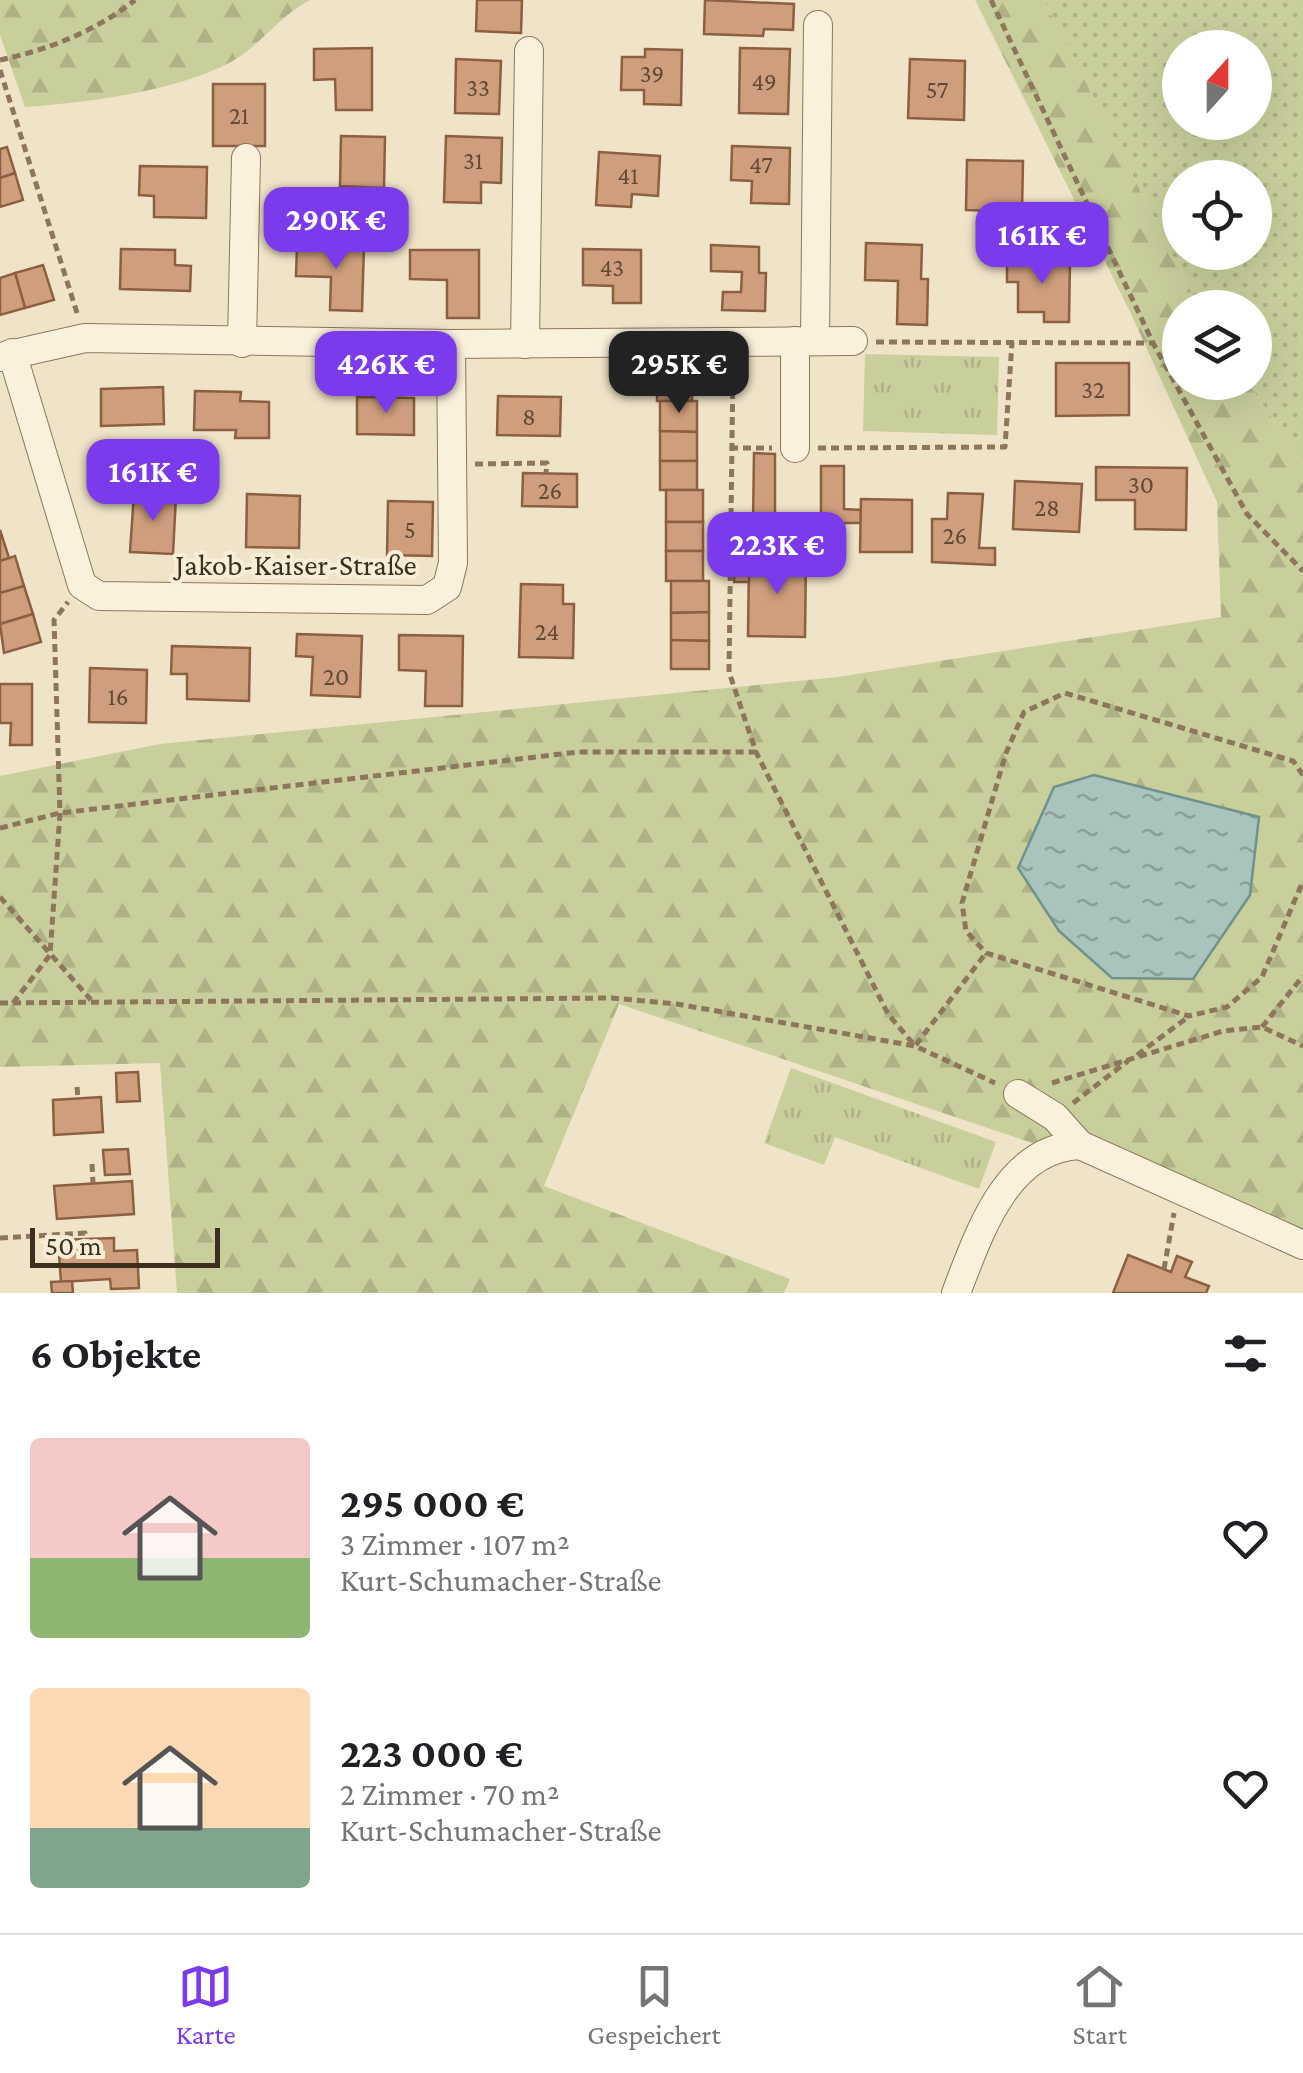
<!DOCTYPE html>
<html lang="de">
<meta charset="utf-8">
<style>
:root{--surface:#fff;--page:#f2f2f2;--text:#202124;--muted:#757577;--line:#e0e0e0;--accent:#7c3aed}
body{margin:0;font-family:"Crimson Pro",serif;background:var(--page);color:var(--text);height:100vh;display:flex;flex-direction:column;font-size:38px;white-space:nowrap}
*{box-sizing:border-box;margin:0}
p{font-size:32px;color:var(--muted)}
.icon{flex:none;width:55px;height:55px;fill:none;stroke:currentColor;stroke-width:2;stroke-linecap:round;stroke-linejoin:round}
.map{position:relative;height:1293px;overflow:hidden}
.side{display:flex;flex-direction:column;background:var(--surface);flex:1}
.side>*{flex:none}
.needle{width:65px;rotate:21deg}
.fabs{position:absolute;left:1162px;top:30px;display:grid;gap:20px}
.fabs a{display:grid;place-items:center;width:110px;height:110px;border-radius:50%;background:var(--surface);box-shadow:0 10px 40px #0002;font-size:50px}
.scale{position:absolute;left:30px;bottom:25px;width:190px;box-sizing:border-box;padding-left:10px;border:5px solid #3d2e20;border-top:0;font-size:28px;line-height:35px;white-space:nowrap;color:#3d2e20;-webkit-text-stroke:8px #f7eed8;paint-order:stroke}
.price{position:absolute;translate:-50% -85px;padding:0 22px;border-radius:20px;background:var(--accent);color:#fff;font-size:32px;line-height:65px;filter:drop-shadow(0 2px 5px #0008)}
.price::after{content:'';position:absolute;left:50%;top:60px;width:30px;height:22px;margin-left:-15px;background:inherit;clip-path:polygon(0 0,100% 0,50% 100%)}
.price.on{background:#222;color:#fff}
ul{padding:0;list-style:none}
li{display:flex;align-items:center;gap:30px;height:250px;padding:0 30px}
li span{display:grid;place-items:center;flex:none;width:280px;height:200px;border-radius:10px;color:#555}
li>.icon{margin-inline-start:auto}
span .icon{width:120px;height:120px;fill:#fffc;stroke-width:1}
li b{font-size:42px}
h2{display:flex;justify-content:space-between;align-items:center;height:120px;padding:0 30px;font-size:42px}
.tab-bar{display:flex;justify-content:space-around;align-items:center;height:140px;border-top:2px solid var(--line);background:var(--surface);font-size:28px;color:var(--muted)}
.tab-bar a{display:grid;justify-items:center;gap:5px}
.tab-bar .on{color:var(--accent)}
.map>svg:first-child{display:block}
.grass{fill:url(#grass-dots);fill-rule:evenodd}
.forest{fill:url(#forest-firs)}
.park{fill:url(#park-tufts)}
.water{fill:url(#water-ripples);stroke:#6f938a;stroke-width:2.5}
.building{fill:#cf9f7d;stroke:#8d5f41;stroke-width:2.5}
.lines{fill:none;stroke-linecap:round;stroke-linejoin:round}
.minor-casing{stroke:#8d765c;stroke-width:30}
.path{stroke:#8d765c;stroke-width:5;stroke-dasharray:8 5;stroke-linecap:butt}
.minor{stroke:#faf1dc;stroke-width:28}
.labels{text-anchor:middle;dominant-baseline:central;stroke-width:8;stroke-linejoin:round;paint-order:stroke}
.number-label{font-size:25px;fill:#624a37}
.street-label{font-size:30px;fill:#3d2e20;stroke:#f7eed8}
</style>
<div class="map">
<svg width="1303" height="1293" viewBox="0 0 1303 1293">
<defs>
<pattern id="grass-dots" width="8" height="8" patternUnits="userSpaceOnUse" patternTransform="scale(2.5)"><rect width="8" height="8" fill="#c9cf9b"/><path d="M2 2h.1M6 6h.1" fill="none" stroke="#aeb285" stroke-width="1.8" stroke-linecap="round"/></pattern>
<pattern id="forest-firs" width="22" height="20" patternUnits="userSpaceOnUse" patternTransform="scale(2.5)"><rect width="22" height="20" fill="#c9cf9b"/><path d="M5 1l3.5 6h-7zM16 11l3.5 6h-7z" fill="#aeb285"/></pattern>
<pattern id="park-tufts" width="24" height="20" patternUnits="userSpaceOnUse" patternTransform="scale(2.5)"><rect width="24" height="20" fill="#c9cf9b"/><path d="M3 7l-1-3M5 7V3M7 7l1-3M15 17l-1-3M17 17v-4M19 17l1-3" fill="none" stroke="#aeb285"/></pattern>
<pattern id="water-ripples" width="26" height="14" patternUnits="userSpaceOnUse" patternTransform="scale(2.5)"><rect width="26" height="14" fill="#a9c4bc"/><path d="M2 4q2-2 4 0t4 0M15 11q2-2 4 0t4 0" fill="none" stroke="#8ba098"/></pattern>
</defs>
<rect width="100%" height="100%" fill="#f0e4c8"/>
<path class="grass" d="M1044 0H1303V464L1248 383 1255 382V308L1199 307ZM1180 48H1255V122H1180ZM1180 178H1255V252H1180Z"/>
<g class="forest">
<path d="M0 0H310C279 16 260 46 231 62 178 91 85 103 25 107L0 35Z"/>
<path d="M975 0H1044L1199 307 1180 308V382L1248 383 1303 464V1234L619 1004 544 1186 790 1279 784 1293H177L160 1063 0 1067V776L160 744 838 677 1221 617 1217 502 1132 316Z"/>
</g>
<g class="park">
<path d="M865 354 999 357 997 435 863 431Z"/>
<path d="M791 1068 996 1142 979 1189 835 1137 824 1165 764 1143Z"/>
</g>
<path class="water" d="M1094 775 1259 817 1250 895 1193 979 1112 978 1059 931 1018 868 1054 787Z"/>
<g class="building">
<path d="M477 0H522L521 33 476 31Z"/>
<path d="M705 0 794 4 793 30 764 29 763 36 704 34Z"/>
<path d="M372 48V110H336L335 79 314 80V49Z"/>
<path d="M740 48 790 49 788 114 739 113Z"/>
<path d="M645 49 682 50 681 105 644 104V90H621L622 57H645Z"/>
<path d="M456 59 501 61 499 114 455 113Z"/>
<path d="M910 59 965 61 964 120 908 118Z"/>
<rect x="213" y="84" width="52" height="62"/>
<path d="M341 136 385 137 384 188 340 186Z"/>
<path d="M446 136 502 138 501 183 481 182V203L444 202Z"/>
<path d="M732 146 790 148 789 204 751 203 752 181 731 180Z"/>
<path d="M7 147 15 173 0 178V149Z"/>
<path d="M599 152 660 156 658 196 632 194 631 207 596 205Z"/>
<path d="M967 160 1023 161 1022 212 966 210Z"/>
<path d="M140 166 207 167 206 218 154 217V196L139 195Z"/>
<path d="M15 173 23 200 0 207V178Z"/>
<path d="M866 243 922 245 921 279H928L927 325 897 324 898 281 865 280Z"/>
<path d="M297 245 364 246 362 311 330 310 331 277 296 276Z"/>
<path d="M711 245 759 247V273H766L765 311 722 310 723 292H741L742 272 711 271Z"/>
<path d="M121 249 175 250V265L191 266 190 291 120 289Z"/>
<path d="M583 249 641 250V303H613V286L583 285Z"/>
<path d="M410 250H479V318H447V280L410 279Z"/>
<path d="M1007 259 1070 260 1069 322H1044V312H1018V282H1007Z"/>
<path d="M43 265 54 300 25 308 15 273Z"/>
<path d="M15 273 25 308 0 315V278Z"/>
<path d="M1056 363H1129V415L1056 416Z"/>
<path d="M676 371H709V393H675Z"/>
<path d="M657 384H676L675 393H692V401H657Z"/>
<path d="M163 387 164 424 101 426V389Z"/>
<path d="M195 391 241 392 240 401 269 402V438H235L236 430H194Z"/>
<path d="M498 396 561 397 560 436 497 435Z"/>
<path d="M357 397 414 398V435L357 434Z"/>
<path d="M660 401H697V432L660 431Z"/>
<path d="M660 431 697 432V461H660Z"/>
<path d="M754 453 775 454V522H753Z"/>
<rect x="660" y="461" width="37" height="29"/>
<path d="M821 466H844V509L861 510V523H844V535H821Z"/>
<path d="M1096 467 1187 468 1186 530 1135 529V500H1096Z"/>
<path d="M523 473 577 474V507L522 506Z"/>
<path d="M1015 481 1082 484 1079 532 1013 529Z"/>
<rect x="666" y="490" width="37" height="32"/>
<path d="M134 493 176 496 173 554 130 552Z"/>
<path d="M948 493 983 494 979 548H995V565L932 562V519H947Z"/>
<path d="M247 494 300 496 299 548 246 547Z"/>
<path d="M861 499 912 500V552H860Z"/>
<path d="M388 501 433 502 432 556 387 555Z"/>
<rect x="666" y="522" width="37" height="29"/>
<path d="M0 530 9 558 0 561Z"/>
<rect x="666" y="551" width="37" height="30"/>
<path d="M15 556 24 586 0 593V561Z"/>
<path d="M749 557 806 558 805 637 748 636Z"/>
<path d="M735 571 749 572V582H734Z"/>
<path d="M671 581H709V612L671 613Z"/>
<path d="M521 584 563 585V604H574L573 658 519 657Z"/>
<path d="M24 586 33 614 0 624V593Z"/>
<path d="M709 612V641L671 640V613Z"/>
<path d="M33 614 41 642 4 653 0 624Z"/>
<path d="M297 634 362 636 360 697 311 695 313 657 296 656Z"/>
<path d="M399 635 463 636 462 706H425L426 671 399 670Z"/>
<path d="M671 640 709 641V669H671Z"/>
<path d="M172 646 250 648 249 701 187 699V674H171Z"/>
<path d="M90 668 147 670 146 723 89 722Z"/>
<path d="M0 684H32V745H10L11 723H0Z"/>
<path d="M138 1072 140 1101 117 1102 116 1073Z"/>
<path d="M101 1097 103 1132 54 1135 53 1100Z"/>
<path d="M128 1149 130 1174 105 1175 103 1150Z"/>
<path d="M132 1181 134 1214 57 1219 54 1186Z"/>
<path d="M114 1238V1251L137 1250 139 1288 111 1289 110 1279 61 1282 58 1240Z"/>
<path d="M1128 1255 1171 1272 1177 1256 1192 1262 1185 1277 1209 1286 1206 1293H1113Z"/>
<path d="M72 1281 73 1293H52L51 1282Z"/>
</g>
<g class="lines">
<defs>
<g id="minor">
<path d="M795 341V448"/>
<path d="M815 341 818 25"/>
<path d="M242 343 246 158"/>
<path d="M525 344 529 51"/>
<path d="M12 353 82 585 99 596 427 600 447 587 453 563 451 344"/>
<path d="M0 357 85 338 451 344 853 341"/>
<path d="M1018 1094 1055 1117 1080 1145 1303 1245"/>
<path d="M956 1293C979 1234 1006 1148 1080 1145"/>
</g>
</defs>
<use href="#minor" class="minor-casing"/>
<g class="path">
<path d="M991 0 1153 343 1247 514 1303 571"/>
<path d="M0 60C48 50 96 31 135 0"/>
<path d="M0 70 78 316"/>
<path d="M876 342 1153 343"/>
<path d="M733 365 729 672 756 752 888 1014 915 1046 986 953"/>
<path d="M730 448H772"/>
<path d="M818 448 1005 447 1012 342"/>
<path d="M475 464 547 463 546 473"/>
<path d="M1303 775 1293 761 1065 693 1024 712 1006 753 962 903 966 931 986 953 1189 1016 1227 1007 1262 977 1303 881"/>
<path d="M0 828 60 813 578 752H756"/>
<path d="M0 897 91 1000"/>
<path d="M0 1003 612 998 677 1004 915 1046 995 1083"/>
<path d="M13 1003 50 955 60 813 54 620 68 602"/>
<path d="M1262 1027 1303 976"/>
<path d="M1137 1055 1188 1017"/>
<path d="M1052 1083 1223 1031 1262 1027 1303 1046"/>
<path d="M77 1087 78 1098"/>
<path d="M1073 1103 1128 1061"/>
<path d="M92 1164 93 1183"/>
<path d="M0 1238 85 1233V1239"/>
<path d="M1164 1269 1174 1213"/>
</g>
<use href="#minor" class="minor"/>
</g>
<g class="labels">
<g class="number-label">
<text x="652" y="73">39</text>
<text x="764" y="81">49</text>
<text x="478" y="87">33</text>
<text x="937" y="89">57</text>
<text x="239" y="115">21</text>
<text x="473" y="160">31</text>
<text x="761" y="164">47</text>
<text x="628" y="175">41</text>
<text x="612" y="267">43</text>
<text x="1093" y="389">32</text>
<text x="529" y="416">8</text>
<text x="1141" y="484">30</text>
<text x="550" y="490">26</text>
<text x="1047" y="507">28</text>
<text x="410" y="529">5</text>
<text x="955" y="535">26</text>
<text x="547" y="631">24</text>
<text x="336" y="676">20</text>
<text x="118" y="696">16</text>
</g>
<g class="street-label">
<text x="296" y="564">Jakob-Kaiser-Straße</text>
</g>
</g>
</svg>
<div class="fabs">
<a><svg class="needle" viewBox="-14 -14 28 28"><path d="M0-13l5 13h-10z" fill="#e53935"/><path d="M0 13l5-13h-10z" fill="#757577"/></svg></a>
<a><svg class="icon" aria-label="locate" viewBox="0 0 24 24"><circle cx="12" cy="12" r="6"/><path d="M12 2v4M12 18v4M2 12h4M18 12h4"/></svg></a>
<a><svg class="icon" aria-label="layers" viewBox="0 0 24 24"><path d="M12 4l9 5-9 5-9-5zM3 14l9 5 9-5"/></svg></a>
</div>
<div class="scale">50 m</div>
<b class="price" style="left:336px;top:272px">290K €</b>
<b class="price" style="left:1042px;top:287px">161K €</b>
<b class="price" style="left:386px;top:416px">426K €</b>
<b class="price on" style="left:679px;top:416px">295K €</b>
<b class="price" style="left:153px;top:524px">161K €</b>
<b class="price" style="left:777px;top:597px">223K €</b>
</div>
<section class="side">
<h2>6 Objekte<svg class="icon" aria-label="filters" viewBox="0 0 24 24"><path d="M4 7h16M4 17h16"/><circle cx="9" cy="7" r="2"/><circle cx="15" cy="17" r="2"/></svg></h2>
<ul>
<li><span style="background:linear-gradient(#f6c9c9 60%,#8fb573 0)"><svg class="icon" aria-label="home" viewBox="0 0 24 24"><path d="M3 11l9-7 9 7M6 9v11h12V9"/></svg></span><div><b>295 000 €</b><p>3 Zimmer · 107 m²</p><p>Kurt-Schumacher-Straße</p></div><svg class="icon" aria-label="heart" viewBox="0 0 24 24"><path d="M12 20l-8-8c-3-5 5-10 8-4 3-6 11-1 8 4z"/></svg></li>
<li><span style="background:linear-gradient(#ffd9b3 70%,#7fa58c 0)"><svg class="icon" aria-label="home" viewBox="0 0 24 24"><path d="M3 11l9-7 9 7M6 9v11h12V9"/></svg></span><div><b>223 000 €</b><p>2 Zimmer · 70 m²</p><p>Kurt-Schumacher-Straße</p></div><svg class="icon" aria-label="heart" viewBox="0 0 24 24"><path d="M12 20l-8-8c-3-5 5-10 8-4 3-6 11-1 8 4z"/></svg></li>
</ul>
</section>
<nav class="tab-bar">
<a class="on"><svg class="icon" aria-label="map" viewBox="0 0 24 24"><path d="M3 6l6-2 6 2 6-2v14l-6 2-6-2-6 2zM9 4v14M15 6v14"/></svg>Karte</a>
<a><svg class="icon" aria-label="saved" viewBox="0 0 24 24"><path d="M7 4h10v16l-5-4-5 4z"/></svg>Gespeichert</a>
<a><svg class="icon" aria-label="home" viewBox="0 0 24 24"><path d="M3 11l9-7 9 7M6 9v11h12V9"/></svg>Start</a>
</nav>
